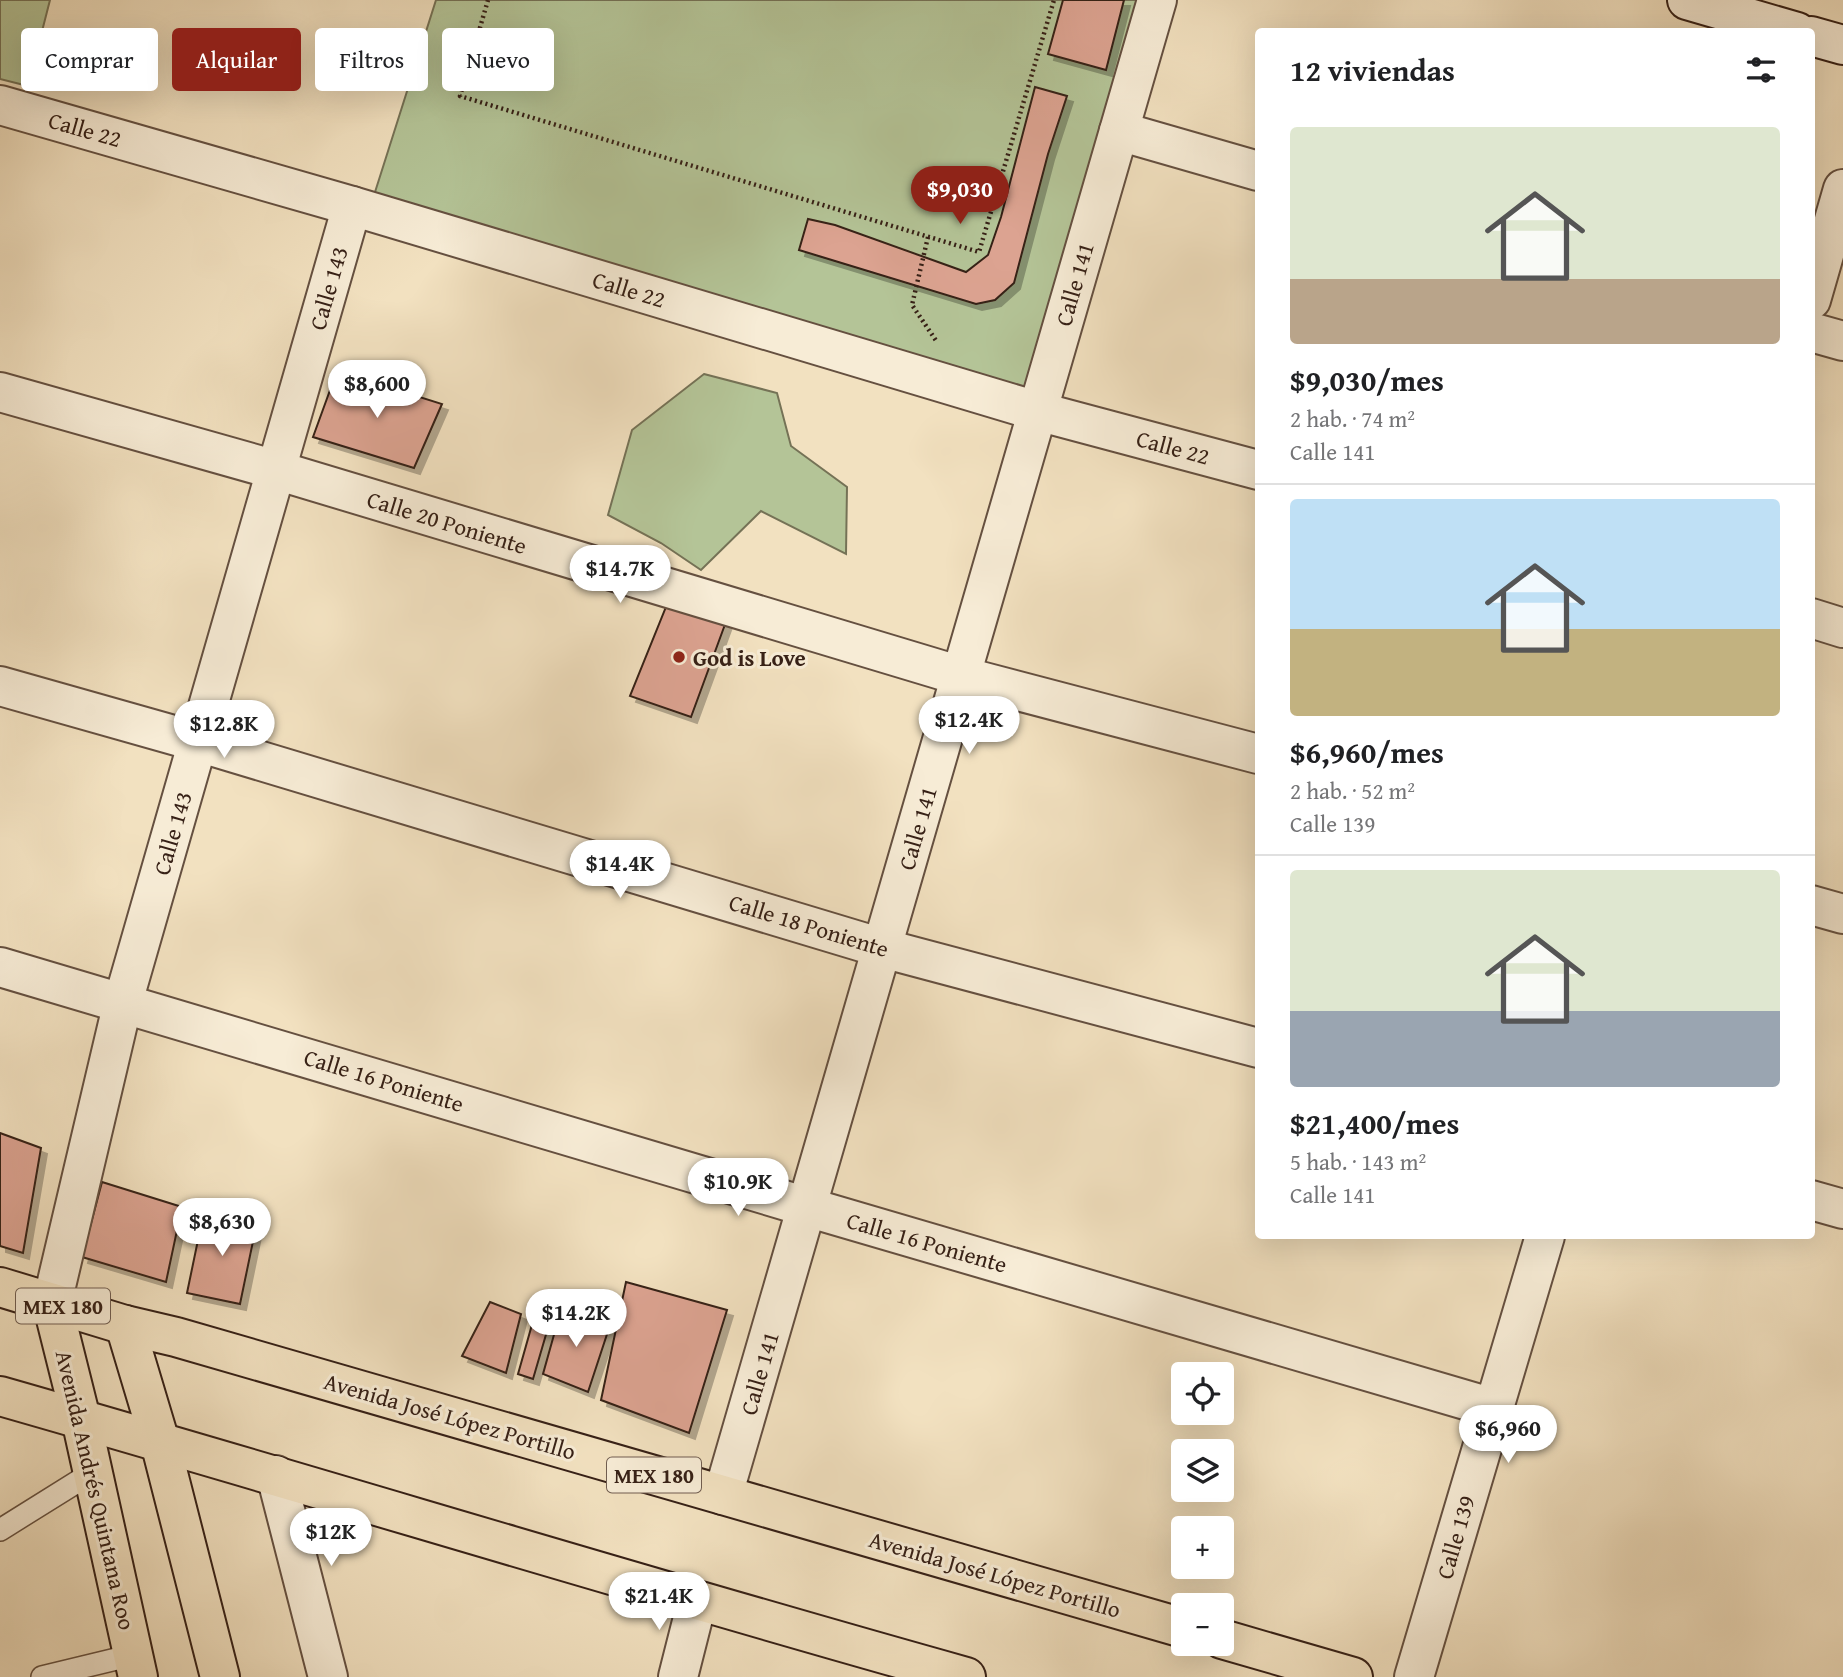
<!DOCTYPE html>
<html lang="es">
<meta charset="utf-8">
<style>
:root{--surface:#fff;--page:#f2f2f2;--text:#202124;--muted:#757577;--line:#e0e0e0;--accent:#8f2418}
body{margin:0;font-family:"Gentium Book Plus",serif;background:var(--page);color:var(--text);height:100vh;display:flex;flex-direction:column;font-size:26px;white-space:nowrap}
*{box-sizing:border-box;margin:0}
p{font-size:23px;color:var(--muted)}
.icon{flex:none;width:38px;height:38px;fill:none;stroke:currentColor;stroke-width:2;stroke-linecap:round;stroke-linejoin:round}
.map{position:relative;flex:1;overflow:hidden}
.details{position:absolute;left:1255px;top:28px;width:560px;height:1211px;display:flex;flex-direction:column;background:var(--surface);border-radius:7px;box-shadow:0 7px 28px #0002}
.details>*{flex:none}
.hud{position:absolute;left:21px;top:28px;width:665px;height:63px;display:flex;gap:14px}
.fabs{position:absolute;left:1171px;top:1362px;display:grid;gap:14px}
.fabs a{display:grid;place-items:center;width:63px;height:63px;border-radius:7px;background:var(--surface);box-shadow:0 7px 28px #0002;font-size:35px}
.price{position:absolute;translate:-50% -60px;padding:0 16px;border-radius:24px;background:#fff;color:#222;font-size:23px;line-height:46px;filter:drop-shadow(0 2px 4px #0008)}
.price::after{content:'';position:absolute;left:50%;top:42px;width:21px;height:16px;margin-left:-10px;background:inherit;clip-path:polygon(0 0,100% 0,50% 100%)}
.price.selected{background:var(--accent);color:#fff}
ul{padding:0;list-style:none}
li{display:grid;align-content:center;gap:14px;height:371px;padding:0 35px}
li+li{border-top:2px solid var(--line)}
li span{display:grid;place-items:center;height:217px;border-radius:7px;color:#555}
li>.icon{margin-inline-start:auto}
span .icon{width:126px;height:126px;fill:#fffc;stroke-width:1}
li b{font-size:30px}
h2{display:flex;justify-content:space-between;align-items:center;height:84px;padding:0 35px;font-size:30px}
.pill{padding:0 24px;border-radius:7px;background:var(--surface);box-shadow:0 7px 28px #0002;font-size:24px;line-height:63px}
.pill.selected{background:var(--accent);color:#fff}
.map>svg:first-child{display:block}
.green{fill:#b4c497;stroke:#757256;stroke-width:2}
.building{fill:#dca391;stroke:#362016;stroke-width:2;filter:url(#shadow)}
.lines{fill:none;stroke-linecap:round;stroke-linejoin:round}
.service-casing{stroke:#655040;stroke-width:24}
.minor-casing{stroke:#655040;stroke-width:42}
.tertiary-casing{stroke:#655040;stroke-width:42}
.secondary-casing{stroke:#362016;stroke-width:42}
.primary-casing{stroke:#362016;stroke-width:42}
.path{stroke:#362016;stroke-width:4.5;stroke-dasharray:2 3.5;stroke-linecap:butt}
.service{stroke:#f7ecd6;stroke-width:21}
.minor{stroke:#f7ecd6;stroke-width:38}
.tertiary{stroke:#f7ecd6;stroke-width:38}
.secondary{stroke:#f7ecd6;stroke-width:38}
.primary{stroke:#f2e1c0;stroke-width:38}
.poi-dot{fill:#8f2418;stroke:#f7ecd6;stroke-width:2.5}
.labels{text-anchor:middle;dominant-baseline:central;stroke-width:6;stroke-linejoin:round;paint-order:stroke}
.shield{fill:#f7ecd6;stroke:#705d50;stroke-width:2}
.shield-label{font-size:21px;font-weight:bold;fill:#362016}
.street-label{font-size:23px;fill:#362016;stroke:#f7ecd6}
.poi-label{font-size:23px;font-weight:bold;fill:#362016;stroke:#f7ecd6;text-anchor:start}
</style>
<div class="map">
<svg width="1843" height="1677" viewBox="0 0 1843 1677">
<defs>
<filter id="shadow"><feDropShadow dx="6" dy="6" stdDeviation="0" flood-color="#0004"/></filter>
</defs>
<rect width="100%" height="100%" fill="#f2e1c0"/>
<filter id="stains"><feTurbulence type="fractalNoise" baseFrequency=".00286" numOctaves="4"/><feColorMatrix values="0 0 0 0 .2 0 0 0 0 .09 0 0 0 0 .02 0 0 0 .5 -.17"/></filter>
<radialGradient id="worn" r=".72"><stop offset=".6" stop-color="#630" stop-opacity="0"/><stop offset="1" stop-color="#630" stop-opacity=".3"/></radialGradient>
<g class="green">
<path d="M0 0H50L28 86 0 79Z"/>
<path d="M436 0H1156L1037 411 369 211Z"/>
<path d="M704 374 777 393 791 446 847 487 846 554 761 511 701 570 661 543 608 515 632 430Z"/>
</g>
<g class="building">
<path d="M1063 0H1124L1106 70 1048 54Z"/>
<path d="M1035 87 1067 96 1048 154 1014 283 995 300 976 304 799 250 808 219 835 225 966 272 988 255 1001 217Z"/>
<path d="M337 371 442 404 414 468 313 437Z"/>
<path d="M668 602 727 619 691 717 630 696Z"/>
<path d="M0 1133 41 1148 23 1253 0 1246Z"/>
<path d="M102 1182 182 1207 166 1282 82 1257Z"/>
<path d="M204 1211 257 1222 240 1304 187 1293Z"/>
<path d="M626 1282 727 1310 689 1433 601 1400Z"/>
<path d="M490 1302 521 1314 506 1373 462 1356Z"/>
<path d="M562 1306 610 1325 588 1392 543 1374Z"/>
<path d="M537 1307 552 1314 533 1379 518 1374Z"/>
</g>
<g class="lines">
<defs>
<g id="service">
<path d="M0 1530 93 1472"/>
<path d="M42 1677 133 1655"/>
</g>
<g id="minor">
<path d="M0 105 352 206 1037 411 1258 470"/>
<path d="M1119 131 1258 171"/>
<path d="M1811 300 1843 189"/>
<path d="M1811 332 1843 341"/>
<path d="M0 392 276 470 961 676 1258 754"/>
<path d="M1811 618 1843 628"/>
<path d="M0 686 198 742 882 948 1258 1048"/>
<path d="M1811 905 1843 914"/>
<path d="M0 967 807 1207 1493 1408"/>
<path d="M1811 1200 1843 1209"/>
<path d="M52 1303 123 1002 352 206"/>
<path d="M723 1495 1157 0"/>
<path d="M678 1677 697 1602"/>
<path d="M1414 1677 1545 1236"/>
</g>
<path id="tertiary" d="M276 1475 328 1677"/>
<g id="secondary">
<path d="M1687 0 1797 32"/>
<path d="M1811 36 1843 45"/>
</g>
<g id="primary">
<path d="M0 1287 125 1325 176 1337 1183 1628"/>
<path d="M52 1303 81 1419 138 1677"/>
<path d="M125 1325 160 1442 220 1677"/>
<path d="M0 1396C322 1488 643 1587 966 1677"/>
<path d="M1222 1639 1353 1677"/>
</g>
</defs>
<use href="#service" class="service-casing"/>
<use href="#minor" class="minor-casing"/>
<use href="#tertiary" class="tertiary-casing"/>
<use href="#secondary" class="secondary-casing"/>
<use href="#primary" class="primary-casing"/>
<g class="path">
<path d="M488 0 460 96 979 252 1054 0"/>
<path d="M928 237 912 305 937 342"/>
</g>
<use href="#service" class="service"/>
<use href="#minor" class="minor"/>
<use href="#tertiary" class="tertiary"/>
<use href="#secondary" class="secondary"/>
<use href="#primary" class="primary"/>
</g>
<circle class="poi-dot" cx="679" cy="657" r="7"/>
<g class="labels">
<g class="shield">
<rect x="16" y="1288.5" width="94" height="35" rx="5"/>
<rect x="607" y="1457.5" width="94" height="35" rx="5"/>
</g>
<g class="shield-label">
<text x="63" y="1306">MEX 180</text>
<text x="654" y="1475">MEX 180</text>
</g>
<g class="street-label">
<text transform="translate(85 129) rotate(16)">Calle 22</text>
<text transform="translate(1074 284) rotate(-74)">Calle 141</text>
<text transform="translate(328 288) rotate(-74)">Calle 143</text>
<text transform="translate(629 289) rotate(17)">Calle 22</text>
<text transform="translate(1173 447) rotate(15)">Calle 22</text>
<text transform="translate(447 522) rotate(17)">Calle 20 Poniente</text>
<text transform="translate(917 828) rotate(-74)">Calle 141</text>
<text transform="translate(172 833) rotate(-74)">Calle 143</text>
<text transform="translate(809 925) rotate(17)">Calle 18 Poniente</text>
<text transform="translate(384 1080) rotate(17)">Calle 16 Poniente</text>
<text transform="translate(927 1242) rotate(16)">Calle 16 Poniente</text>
<text transform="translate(759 1373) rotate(-74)">Calle 141</text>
<text transform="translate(450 1416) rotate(16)">Avenida José López Portillo</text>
<text transform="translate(96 1490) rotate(77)">Avenida Andrés Quintana Roo</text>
<text transform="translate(1455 1537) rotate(-74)">Calle 139</text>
<text transform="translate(995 1574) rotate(16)">Avenida José López Portillo</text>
</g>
<g class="poi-label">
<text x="693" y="657">God is Love</text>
</g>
</g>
<rect width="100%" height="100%" filter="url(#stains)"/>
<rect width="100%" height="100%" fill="url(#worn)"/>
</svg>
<div class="fabs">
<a><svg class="icon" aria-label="locate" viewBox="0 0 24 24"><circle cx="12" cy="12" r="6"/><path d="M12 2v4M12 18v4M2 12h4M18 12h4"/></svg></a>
<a><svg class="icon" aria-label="layers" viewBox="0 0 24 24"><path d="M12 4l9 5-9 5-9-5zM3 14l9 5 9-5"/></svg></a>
<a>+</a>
<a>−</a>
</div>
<b class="price selected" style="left:960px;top:226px">$9,030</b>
<b class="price" style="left:377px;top:420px">$8,600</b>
<b class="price" style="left:620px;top:605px">$14.7K</b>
<b class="price" style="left:969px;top:756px">$12.4K</b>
<b class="price" style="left:224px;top:760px">$12.8K</b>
<b class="price" style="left:620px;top:900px">$14.4K</b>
<b class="price" style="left:738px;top:1218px">$10.9K</b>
<b class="price" style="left:222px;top:1258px">$8,630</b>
<b class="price" style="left:576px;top:1349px">$14.2K</b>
<b class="price" style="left:1508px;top:1465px">$6,960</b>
<b class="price" style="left:331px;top:1568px">$12K</b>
<b class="price" style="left:659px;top:1632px">$21.4K</b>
<div class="hud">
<a class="pill">Comprar</a>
<a class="pill selected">Alquilar</a>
<a class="pill">Filtros</a>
<a class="pill">Nuevo</a>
</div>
<section class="details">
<h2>12 viviendas<svg class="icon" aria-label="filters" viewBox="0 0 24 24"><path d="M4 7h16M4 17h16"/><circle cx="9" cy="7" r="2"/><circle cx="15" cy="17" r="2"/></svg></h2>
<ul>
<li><span style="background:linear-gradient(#dfe7d0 70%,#b9a48a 0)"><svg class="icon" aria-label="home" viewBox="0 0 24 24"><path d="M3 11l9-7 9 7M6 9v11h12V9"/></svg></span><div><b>$9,030/mes</b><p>2 hab. · 74 m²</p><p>Calle 141</p></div></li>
<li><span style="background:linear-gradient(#bfe0f5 60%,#c2b280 0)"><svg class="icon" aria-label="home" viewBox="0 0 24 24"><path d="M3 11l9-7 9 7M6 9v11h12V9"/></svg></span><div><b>$6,960/mes</b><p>2 hab. · 52 m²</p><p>Calle 139</p></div></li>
<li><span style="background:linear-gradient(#dfe7d0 65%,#9aa5b1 0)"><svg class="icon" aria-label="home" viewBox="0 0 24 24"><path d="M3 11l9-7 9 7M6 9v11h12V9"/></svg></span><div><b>$21,400/mes</b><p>5 hab. · 143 m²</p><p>Calle 141</p></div></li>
</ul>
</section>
</div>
